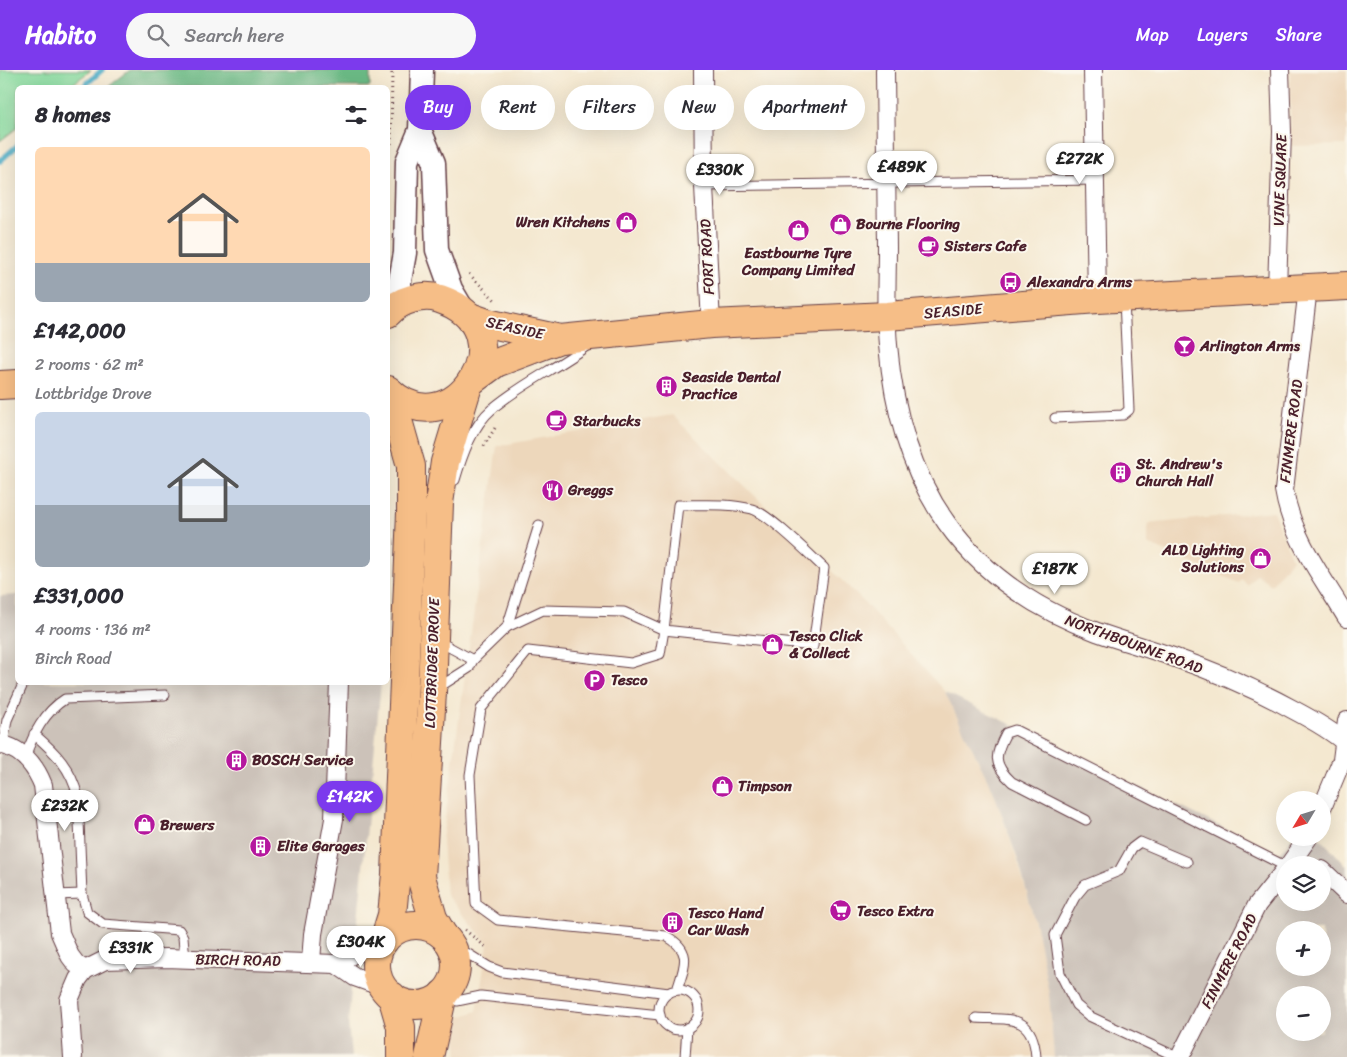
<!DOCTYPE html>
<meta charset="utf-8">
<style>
:root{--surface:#fff;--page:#f7f7f7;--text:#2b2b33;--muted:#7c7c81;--accent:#7c3aed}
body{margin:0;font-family:Sriracha,sans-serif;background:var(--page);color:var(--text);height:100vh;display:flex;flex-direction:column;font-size:19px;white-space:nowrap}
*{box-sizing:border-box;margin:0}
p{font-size:16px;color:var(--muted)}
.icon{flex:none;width:28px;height:28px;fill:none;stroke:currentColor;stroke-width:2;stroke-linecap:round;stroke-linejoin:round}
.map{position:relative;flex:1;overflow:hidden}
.details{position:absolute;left:15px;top:15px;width:375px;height:600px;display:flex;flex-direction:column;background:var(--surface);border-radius:8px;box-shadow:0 5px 20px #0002}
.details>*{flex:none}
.guide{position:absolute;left:405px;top:15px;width:475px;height:45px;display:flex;gap:10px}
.needle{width:32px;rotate:232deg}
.tools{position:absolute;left:1276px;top:721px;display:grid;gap:10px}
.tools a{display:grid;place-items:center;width:55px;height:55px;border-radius:50%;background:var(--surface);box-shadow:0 5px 20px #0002;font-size:25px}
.price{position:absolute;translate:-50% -42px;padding:0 11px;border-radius:18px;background:#fff;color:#222;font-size:16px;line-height:32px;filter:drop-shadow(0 1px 2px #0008)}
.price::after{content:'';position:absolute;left:50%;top:30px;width:15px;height:11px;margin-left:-8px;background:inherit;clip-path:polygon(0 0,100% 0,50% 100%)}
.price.on{background:var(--accent);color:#fff}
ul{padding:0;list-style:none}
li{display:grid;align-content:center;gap:10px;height:265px;padding:0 20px}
li span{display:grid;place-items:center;height:155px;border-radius:8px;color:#555}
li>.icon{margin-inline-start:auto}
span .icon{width:90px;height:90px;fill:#fffc;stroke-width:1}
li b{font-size:21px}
h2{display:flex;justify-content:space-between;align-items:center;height:60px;padding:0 20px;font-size:21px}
.tag{padding:0 18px;border-radius:22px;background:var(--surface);box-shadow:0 5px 20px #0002;font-size:18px;line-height:45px}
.tag.on{background:var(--accent);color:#fff}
header{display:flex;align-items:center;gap:30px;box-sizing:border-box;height:70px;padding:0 25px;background:var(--accent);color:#fff}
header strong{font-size:24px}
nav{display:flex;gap:28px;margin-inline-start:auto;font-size:18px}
.search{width:350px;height:45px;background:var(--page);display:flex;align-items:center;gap:12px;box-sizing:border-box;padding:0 18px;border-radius:28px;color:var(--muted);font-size:19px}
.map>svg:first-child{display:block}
.built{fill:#edd7bb}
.industrial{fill:#ccc2b9;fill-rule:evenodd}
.green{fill:#83d99c;stroke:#667c64}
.forest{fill:#6ab984;stroke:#5a6c58}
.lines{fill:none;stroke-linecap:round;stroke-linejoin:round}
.stream{stroke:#46abc6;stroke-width:5.5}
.service-casing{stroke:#643d44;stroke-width:11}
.minor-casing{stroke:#643d44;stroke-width:20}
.tertiary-casing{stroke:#643d44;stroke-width:25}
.primary-casing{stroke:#643d44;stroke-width:30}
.path{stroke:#643d44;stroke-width:3;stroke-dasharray:1 4;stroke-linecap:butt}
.service{stroke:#fff;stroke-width:9}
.minor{stroke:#fff;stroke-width:18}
.tertiary{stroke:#fff;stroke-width:22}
.primary{stroke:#f6be87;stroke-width:28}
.labels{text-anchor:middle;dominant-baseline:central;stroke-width:4;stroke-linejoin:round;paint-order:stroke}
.street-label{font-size:15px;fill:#4a1f2b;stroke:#fbf7ec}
.poi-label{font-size:15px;font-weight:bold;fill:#4a1f2b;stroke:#fbf7ec;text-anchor:start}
</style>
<header>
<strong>Habito</strong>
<div class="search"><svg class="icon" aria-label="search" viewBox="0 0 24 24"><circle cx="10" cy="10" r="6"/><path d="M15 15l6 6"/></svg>Search here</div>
<nav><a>Map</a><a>Layers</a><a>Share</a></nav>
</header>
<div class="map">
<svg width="1347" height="987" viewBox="0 0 1347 987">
<rect width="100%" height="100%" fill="#fbf7ec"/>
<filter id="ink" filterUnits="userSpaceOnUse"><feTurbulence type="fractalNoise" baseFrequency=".02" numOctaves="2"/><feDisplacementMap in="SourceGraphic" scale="10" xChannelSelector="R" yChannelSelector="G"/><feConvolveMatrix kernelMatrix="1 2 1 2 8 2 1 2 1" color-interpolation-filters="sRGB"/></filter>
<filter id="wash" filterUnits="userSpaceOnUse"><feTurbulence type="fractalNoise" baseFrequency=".0096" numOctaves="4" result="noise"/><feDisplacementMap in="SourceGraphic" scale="20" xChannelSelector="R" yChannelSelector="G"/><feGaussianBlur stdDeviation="1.12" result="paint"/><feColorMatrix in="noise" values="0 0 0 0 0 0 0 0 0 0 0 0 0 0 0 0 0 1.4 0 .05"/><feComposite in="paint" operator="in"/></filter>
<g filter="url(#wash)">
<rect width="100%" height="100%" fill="#f4e8d0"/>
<g class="built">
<path d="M1290 0H1347V75L1291 76Z"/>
<path d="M672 345 864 532 945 622 994 723 1018 793 1037 860 1049 924 1054 987H458L455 949 477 941 488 874 446 825 442 771 497 376Z"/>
<path d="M1273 441 1292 489 1271 515 1257 504 1247 515 1242 509 1239 513 1148 474V454Z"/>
</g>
<g class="industrial">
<path d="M390 450 388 536V451Z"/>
<path d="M17 525 18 612 381 613 348 952 351 987H0V526Z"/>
<path d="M945 622 1279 785 1291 768 1321 769 1347 796V987H1054L1049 924 1037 860 1019 793 994 723ZM1285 795H1322V832H1285ZM1285 860H1322V898H1285ZM1285 925H1322V962H1285Z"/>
</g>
<path class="green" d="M0 0H91L69 17 18 18 17 58 0 71Z"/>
<path class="forest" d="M130 0H370V17H108Z"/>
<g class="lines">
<g class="stream">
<path d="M82 18 102 0"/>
<path d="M0 91 18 75"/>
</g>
</g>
</g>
<g filter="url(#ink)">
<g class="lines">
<defs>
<g id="service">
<path d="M704 116 1096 110"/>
<path d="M1055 348 1123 345 1129 340 1124 230"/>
<path d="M455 410C462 386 472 356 492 339 521 314 557 298 588 275"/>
<path d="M678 435C702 435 728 433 752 439 769 444 809 484 824 498L813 576 664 560Z"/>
<path d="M507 557 539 455"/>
<path d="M438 571 473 590"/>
<path d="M436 619 469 598 473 590 507 557 543 540 624 542 664 560 660 584 631 593 528 581 481 639 470 705 476 834 498 850 666 866C693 881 685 895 677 920"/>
<path d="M34 664C56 683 71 698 78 727L82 824 87 842 103 854 179 860 183 867 185 889"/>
<path d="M3 674 7 650 24 612"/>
<path d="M25 687C33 665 44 642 65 629L165 625"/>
<path d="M1086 750 1012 712C992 694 995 684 1006 663L1015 660 1285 796"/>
<path d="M56 825 82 824"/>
<path d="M449 872 489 897 502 902 669 923"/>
<circle cx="679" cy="940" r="20"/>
<path d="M449 921 457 931 481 926 660 945"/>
<path d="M976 948C1009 950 1033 943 1036 987"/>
<path d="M685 987 687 958"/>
<path d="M1177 987 1089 946 1076 935 1060 903 1055 865 1075 827 1085 815 1119 801 1132 778 1140 772 1187 792"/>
</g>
<g id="minor">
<path d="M703 0 704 116 711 254"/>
<path d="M885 0C886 59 886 118 887 177 887 210 885 243 888 275 900 416 962 512 1097 562 1122 571 1148 578 1173 587 1214 601 1254 618 1292 639 1311 649 1331 660 1347 674"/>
<path d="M1093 0 1097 229"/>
<path d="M1308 218 1284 420C1292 469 1322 506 1347 548"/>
<path d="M1277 220 1282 62 1280 0"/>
<path d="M0 674C22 679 35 695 43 715L60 863 70 886 76 894 85 900"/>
<path d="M1322 738 1342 690 1347 651"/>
<path d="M1289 795 1308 768"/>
<path d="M1322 800 1347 824"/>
<path d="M311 892 313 864 334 749 339 612"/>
<path d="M336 894 357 882 380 878"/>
<path d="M73 987 69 930 78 909 85 900 105 890 166 888 336 894 355 907 383 917"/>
<path d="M1180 987 1257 835 1285 800"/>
</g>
<g id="tertiary">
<path d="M420 60 434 93 437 180 451 219 464 241"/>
<path d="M390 240 399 216 405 183 407 91 420 60 422 0"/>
</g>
<g id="primary">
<path d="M388 243C400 230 423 223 440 229 531 260 452 383 388 320"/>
<path d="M470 247 487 253 560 269"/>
<path d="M474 309 496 293 560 269 711 254 887 246 1097 229 1347 216"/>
<path d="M0 315 18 314"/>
<circle cx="416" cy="895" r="40"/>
<path d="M443 865 433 848 421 807 432 622 439 433 445 392 467 319"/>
<path d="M384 871 392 845 396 804 411 442V396L390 322"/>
<path d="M392 926 401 957V987"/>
<path d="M429 987 443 924"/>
</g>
</defs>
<use href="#service" class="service-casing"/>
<use href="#minor" class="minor-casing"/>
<use href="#tertiary" class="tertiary-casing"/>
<use href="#primary" class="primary-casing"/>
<g class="path">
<path d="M391 74 392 0"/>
<path d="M469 204 496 231"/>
<path d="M484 376 495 358"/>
<path d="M465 860 487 878"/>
</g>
<use href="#service" class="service"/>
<use href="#minor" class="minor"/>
<use href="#tertiary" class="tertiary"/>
<use href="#primary" class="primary"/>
</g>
</g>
<defs>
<symbol id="shop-disc" viewBox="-11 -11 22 22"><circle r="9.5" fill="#b5179e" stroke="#fbf7ec"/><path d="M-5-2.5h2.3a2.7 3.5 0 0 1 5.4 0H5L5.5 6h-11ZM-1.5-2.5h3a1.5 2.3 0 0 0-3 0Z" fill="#fff"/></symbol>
<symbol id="cafe-disc" viewBox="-11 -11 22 22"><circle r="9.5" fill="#b5179e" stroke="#fbf7ec"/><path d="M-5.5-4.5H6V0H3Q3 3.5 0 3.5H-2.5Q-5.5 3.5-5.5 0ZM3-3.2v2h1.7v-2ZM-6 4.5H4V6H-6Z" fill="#fff"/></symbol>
<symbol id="bus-disc" viewBox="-11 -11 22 22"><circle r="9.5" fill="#b5179e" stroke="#fbf7ec"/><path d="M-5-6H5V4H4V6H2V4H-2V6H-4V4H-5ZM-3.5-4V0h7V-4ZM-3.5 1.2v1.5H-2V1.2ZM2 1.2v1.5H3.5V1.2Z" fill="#fff"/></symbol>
<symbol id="bar-disc" viewBox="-11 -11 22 22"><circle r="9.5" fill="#b5179e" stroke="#fbf7ec"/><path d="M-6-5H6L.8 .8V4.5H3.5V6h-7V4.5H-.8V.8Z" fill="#fff"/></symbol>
<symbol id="building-disc" viewBox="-11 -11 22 22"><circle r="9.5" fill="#b5179e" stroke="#fbf7ec"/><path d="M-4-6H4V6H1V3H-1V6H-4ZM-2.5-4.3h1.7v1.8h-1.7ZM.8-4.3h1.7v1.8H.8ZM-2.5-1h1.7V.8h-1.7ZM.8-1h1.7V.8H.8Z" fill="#fff"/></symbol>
<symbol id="restaurant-disc" viewBox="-11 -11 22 22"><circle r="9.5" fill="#b5179e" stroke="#fbf7ec"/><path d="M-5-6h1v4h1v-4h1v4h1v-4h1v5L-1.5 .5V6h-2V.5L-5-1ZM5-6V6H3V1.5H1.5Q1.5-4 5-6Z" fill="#fff"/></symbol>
<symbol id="parking-disc" viewBox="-11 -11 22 22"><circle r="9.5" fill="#b5179e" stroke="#fbf7ec"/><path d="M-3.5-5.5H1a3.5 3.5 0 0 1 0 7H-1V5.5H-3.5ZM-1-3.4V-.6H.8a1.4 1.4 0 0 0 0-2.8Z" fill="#fff"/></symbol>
<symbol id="supermarket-disc" viewBox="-11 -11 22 22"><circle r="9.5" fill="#b5179e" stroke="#fbf7ec"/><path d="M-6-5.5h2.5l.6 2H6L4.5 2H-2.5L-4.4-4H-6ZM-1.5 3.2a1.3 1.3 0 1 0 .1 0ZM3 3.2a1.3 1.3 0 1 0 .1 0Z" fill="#fff"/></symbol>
</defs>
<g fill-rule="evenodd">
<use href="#shop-disc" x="614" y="140" width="25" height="25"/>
<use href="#shop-disc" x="828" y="142" width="25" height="25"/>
<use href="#shop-disc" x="786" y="148" width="25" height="25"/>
<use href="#cafe-disc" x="916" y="164" width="25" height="25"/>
<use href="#bus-disc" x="998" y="200" width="25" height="25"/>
<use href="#bar-disc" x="1172" y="264" width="25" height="25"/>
<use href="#building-disc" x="654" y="304" width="25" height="25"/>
<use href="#cafe-disc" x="544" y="338" width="25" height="25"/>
<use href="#building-disc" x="1108" y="390" width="25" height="25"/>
<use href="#restaurant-disc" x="540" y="408" width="25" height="25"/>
<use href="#shop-disc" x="1248" y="476" width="25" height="25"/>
<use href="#shop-disc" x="760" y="562" width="25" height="25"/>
<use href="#parking-disc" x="582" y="598" width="25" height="25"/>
<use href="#building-disc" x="224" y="678" width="25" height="25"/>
<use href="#shop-disc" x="710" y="704" width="25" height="25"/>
<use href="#shop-disc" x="132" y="742" width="25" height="25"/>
<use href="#building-disc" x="248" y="764" width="25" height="25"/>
<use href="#supermarket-disc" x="828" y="828" width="25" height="25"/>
<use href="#building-disc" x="660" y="840" width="25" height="25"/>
</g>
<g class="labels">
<g class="street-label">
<text transform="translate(1280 110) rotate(-88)">VINE SQUARE</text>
<text transform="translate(707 187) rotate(-93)">FORT ROAD</text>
<text transform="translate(953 241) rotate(-5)">SEASIDE</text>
<text transform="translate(515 258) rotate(13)">SEASIDE</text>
<text transform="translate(1291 361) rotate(-83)">FINMERE ROAD</text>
<text transform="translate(1134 574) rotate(20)">NORTHBOURNE ROAD</text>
<text transform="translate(432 593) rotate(-88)">LOTTBRIDGE DROVE</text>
<text transform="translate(238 890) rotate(1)">BIRCH ROAD</text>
<text transform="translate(1229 891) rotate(-63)">FINMERE ROAD</text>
</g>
<g class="poi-label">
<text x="610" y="152" text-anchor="end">Wren Kitchens</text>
<text x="856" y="154">Bourne Flooring</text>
<text x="944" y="176">Sisters Cafe</text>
<text x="798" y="183" text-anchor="middle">Eastbourne Tyre<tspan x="798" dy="17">Company Limited</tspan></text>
<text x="1027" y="212">Alexandra Arms</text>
<text x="1200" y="276">Arlington Arms</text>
<text x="682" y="307">Seaside Dental<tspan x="682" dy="17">Practice</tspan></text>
<text x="573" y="351">Starbucks</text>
<text x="1136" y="394">St. Andrew's<tspan x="1136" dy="17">Church Hall</tspan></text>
<text x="568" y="420">Greggs</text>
<text x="1244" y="480" text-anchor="end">ALD Lighting<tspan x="1244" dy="17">Solutions</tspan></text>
<text x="789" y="566">Tesco Click<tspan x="789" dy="17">&amp; Collect</tspan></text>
<text x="611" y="610">Tesco</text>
<text x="252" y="690">BOSCH Service</text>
<text x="738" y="716">Timpson</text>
<text x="160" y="755">Brewers</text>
<text x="277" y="776">Elite Garages</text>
<text x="857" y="841">Tesco Extra</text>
<text x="688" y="843">Tesco Hand<tspan x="688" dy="17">Car Wash</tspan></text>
</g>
</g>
</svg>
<div class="tools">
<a><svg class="needle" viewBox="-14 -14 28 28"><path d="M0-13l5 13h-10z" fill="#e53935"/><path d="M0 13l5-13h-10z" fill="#7c7c81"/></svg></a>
<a><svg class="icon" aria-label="layers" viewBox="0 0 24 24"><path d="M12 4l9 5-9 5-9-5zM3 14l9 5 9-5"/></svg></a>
<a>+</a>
<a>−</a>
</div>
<b class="price" style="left:1080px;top:115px">£272K</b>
<b class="price" style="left:902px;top:123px">£489K</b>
<b class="price" style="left:720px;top:126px">£330K</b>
<b class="price" style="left:1055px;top:525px">£187K</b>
<b class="price on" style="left:350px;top:753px">£142K</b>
<b class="price" style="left:65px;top:762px">£232K</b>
<b class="price" style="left:361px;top:898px">£304K</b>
<b class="price" style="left:131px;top:904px">£331K</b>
<div class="guide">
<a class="tag on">Buy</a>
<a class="tag">Rent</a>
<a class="tag">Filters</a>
<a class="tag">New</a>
<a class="tag">Apartment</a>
</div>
<section class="details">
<h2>8 homes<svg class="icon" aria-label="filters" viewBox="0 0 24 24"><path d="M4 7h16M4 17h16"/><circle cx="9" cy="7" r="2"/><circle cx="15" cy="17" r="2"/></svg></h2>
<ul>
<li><span style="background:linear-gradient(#ffd9b3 75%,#9aa5b1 0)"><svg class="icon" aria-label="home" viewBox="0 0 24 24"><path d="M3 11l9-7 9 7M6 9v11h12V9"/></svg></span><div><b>£142,000</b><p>2 rooms · 62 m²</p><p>Lottbridge Drove</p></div></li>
<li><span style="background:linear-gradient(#c9d6e8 60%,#9aa5b1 0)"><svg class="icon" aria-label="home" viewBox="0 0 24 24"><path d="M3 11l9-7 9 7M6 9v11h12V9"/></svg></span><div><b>£331,000</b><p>4 rooms · 136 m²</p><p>Birch Road</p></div></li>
</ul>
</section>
</div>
